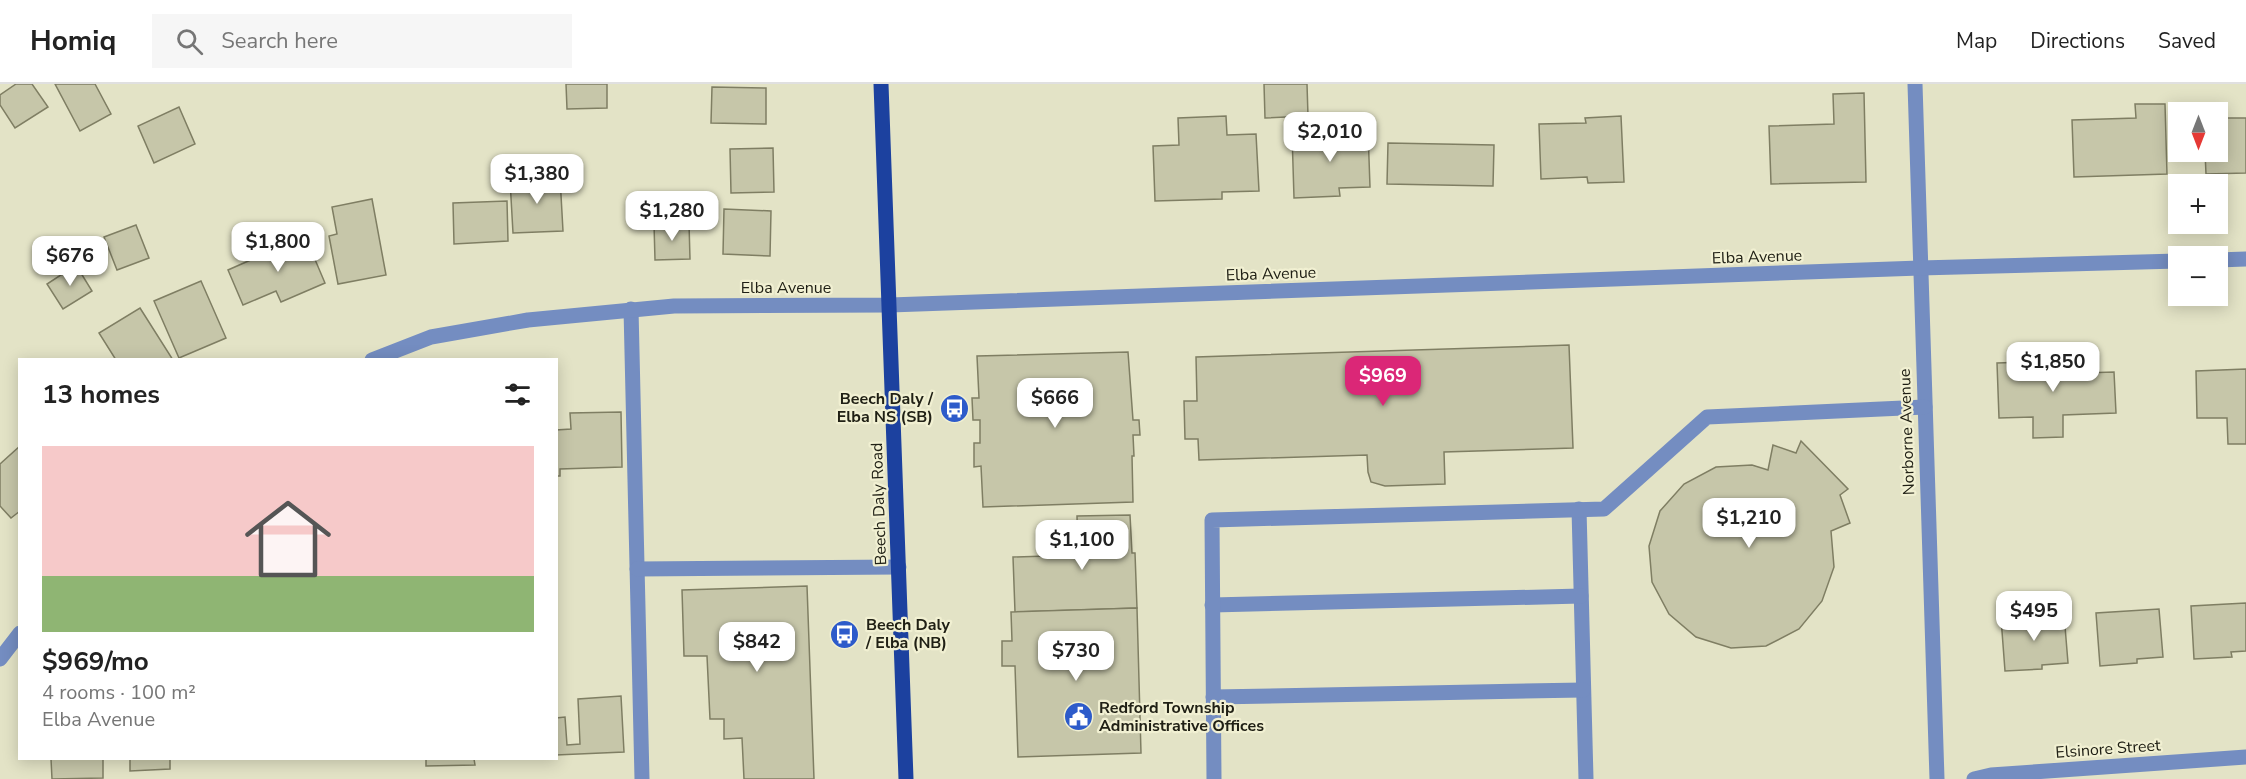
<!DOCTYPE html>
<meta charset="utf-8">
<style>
:root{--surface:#fff;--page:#f6f6f6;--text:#222;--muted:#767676;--line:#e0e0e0;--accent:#db2777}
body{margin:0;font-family:"Nunito Sans",sans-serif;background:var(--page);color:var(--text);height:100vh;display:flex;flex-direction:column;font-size:22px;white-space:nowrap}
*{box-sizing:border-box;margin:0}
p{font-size:20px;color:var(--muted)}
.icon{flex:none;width:33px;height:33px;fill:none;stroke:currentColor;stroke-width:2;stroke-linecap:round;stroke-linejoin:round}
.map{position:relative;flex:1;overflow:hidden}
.panel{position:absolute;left:18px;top:274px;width:540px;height:402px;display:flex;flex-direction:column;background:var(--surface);border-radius:0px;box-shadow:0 3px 15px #0003}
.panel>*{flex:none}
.needle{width:39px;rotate:180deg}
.tools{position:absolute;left:2168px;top:18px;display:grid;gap:12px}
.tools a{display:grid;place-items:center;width:60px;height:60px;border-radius:0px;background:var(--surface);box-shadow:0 3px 15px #0003;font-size:30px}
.price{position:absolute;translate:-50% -51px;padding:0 14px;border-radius:12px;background:#fff;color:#222;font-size:20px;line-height:39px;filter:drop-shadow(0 2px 3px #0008)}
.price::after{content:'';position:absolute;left:50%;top:36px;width:18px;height:14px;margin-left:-9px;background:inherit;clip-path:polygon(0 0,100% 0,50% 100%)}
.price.selected{background:var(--accent);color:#fff}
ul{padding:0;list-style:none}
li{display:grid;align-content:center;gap:12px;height:318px;padding:0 24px}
li span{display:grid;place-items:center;height:186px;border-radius:0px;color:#555}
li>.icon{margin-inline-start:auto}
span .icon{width:108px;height:108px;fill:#fffc;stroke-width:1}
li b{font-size:26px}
h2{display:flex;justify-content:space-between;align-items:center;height:72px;padding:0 24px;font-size:26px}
header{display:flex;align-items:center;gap:36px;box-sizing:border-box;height:84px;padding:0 30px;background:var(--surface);border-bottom:2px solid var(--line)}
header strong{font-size:28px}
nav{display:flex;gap:33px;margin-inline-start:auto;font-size:21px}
.search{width:420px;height:54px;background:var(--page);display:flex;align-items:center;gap:15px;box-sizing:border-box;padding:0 21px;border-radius:0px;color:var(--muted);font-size:22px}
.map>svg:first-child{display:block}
.building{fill:#c6c6a9;stroke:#7f7e63;stroke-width:1.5}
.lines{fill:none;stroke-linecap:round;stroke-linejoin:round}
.minor{stroke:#748dc1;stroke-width:15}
.major{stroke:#1c419f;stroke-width:15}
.labels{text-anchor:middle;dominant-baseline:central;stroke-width:4.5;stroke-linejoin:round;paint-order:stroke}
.street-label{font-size:16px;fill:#202015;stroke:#f1f0d2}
.poi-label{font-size:16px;font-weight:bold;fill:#202015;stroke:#f1f0d2;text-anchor:start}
</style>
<header>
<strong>Homiq</strong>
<div class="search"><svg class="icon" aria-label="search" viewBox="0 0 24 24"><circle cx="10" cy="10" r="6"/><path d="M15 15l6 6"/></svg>Search here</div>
<nav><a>Map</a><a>Directions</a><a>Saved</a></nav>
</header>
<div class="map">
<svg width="2246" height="695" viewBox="0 0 2246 695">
<rect width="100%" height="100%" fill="#e3e3c6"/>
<g class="building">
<path d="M16 0H32L48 23 15 44 0 21V11Z"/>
<path d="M55 0H95L111 30 80 47Z"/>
<path d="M566 0H607V24L567 25Z"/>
<path d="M1264 0H1307L1308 32 1265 34Z"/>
<path d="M712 3 766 4V40L711 39Z"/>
<path d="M1864 9 1866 98 1771 100 1769 42 1834 40 1833 10Z"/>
<path d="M2135 20H2165L2167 90 2074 93 2072 36 2136 34Z"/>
<path d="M179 23 195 60 154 79 138 42Z"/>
<path d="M1226 32 1227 51 1256 50 1259 107 1222 108V115L1155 117 1153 62 1179 61 1178 34Z"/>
<path d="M1621 32 1624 98 1588 99 1587 93 1541 95 1539 40 1586 39 1585 34Z"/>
<path d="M2217 34H2246V89L2206 90 2205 68H2217Z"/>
<path d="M1368 46 1370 103 1339 104 1340 112 1294 114 1292 49Z"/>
<path d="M1388 59 1494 61 1493 102 1387 100Z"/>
<path d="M773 64 774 108 731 109 730 65Z"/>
<path d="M560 93 563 147 513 149 510 96Z"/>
<path d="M372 115 386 191 338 200 329 152 337 150 332 123Z"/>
<path d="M507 117 508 157 454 160 453 119Z"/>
<path d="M724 125 771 127 770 172 723 170Z"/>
<path d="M689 139 690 175 655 176 654 140Z"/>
<path d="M136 141 149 174 117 186 104 153Z"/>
<path d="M305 152 325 199 281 218 276 207 243 221 228 186Z"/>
<path d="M76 181 92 207 63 225 47 200Z"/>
<path d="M201 197 226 254 179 274 154 217Z"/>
<path d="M140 224 173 276H116L99 249Z"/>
<path d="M1569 261 1573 364 1444 368 1445 400 1385 402 1371 398 1368 388 1367 371 1199 376 1198 355H1185L1184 317H1197L1196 273Z"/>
<path d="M1128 268 1133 336H1139L1140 351H1133L1134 372H1132L1133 418 983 423 981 382 974 383V359H980V336H973L972 314H979L977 272Z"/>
<path d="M2082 276V289L2114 288 2116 329 2063 331V353L2033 354V333L1999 334 1997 279Z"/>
<path d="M2246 285V360H2228L2227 334H2197L2196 287Z"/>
<path d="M621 328 622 383 560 385V392H556V346L571 345 570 329Z"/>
<path d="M1801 357 1848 405 1840 411 1850 439 1831 447 1834 483 1822 517 1799 545 1766 562 1731 564 1696 553 1669 530 1652 498 1649 462 1660 427 1684 400 1716 383 1752 381 1768 386 1773 361 1796 369Z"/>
<path d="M20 362V427L11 434 0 422V380Z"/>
<path d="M1130 431 1132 469H1135L1137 524 1015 528 1013 473 1078 471 1077 432Z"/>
<path d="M807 502 814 695H744L742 654 724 655V635H710L707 572H684L682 506Z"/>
<path d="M2246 519V567L2231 568 2232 573 2194 575 2191 522Z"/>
<path d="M1137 524 1141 669 1018 673 1015 582H1002V557H1012L1011 528Z"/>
<path d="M2159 525 2163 573 2137 575V579L2100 582 2096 529Z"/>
<path d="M2064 530 2068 579 2042 581V585L2005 587 2001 534Z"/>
<path d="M621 612 624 668 556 671V634L565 633 567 661 580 660 578 615Z"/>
<path d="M51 675H103V694L52 695Z"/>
<path d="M130 675H170V685L130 687Z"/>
<path d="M426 675H474L475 681 426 682Z"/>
</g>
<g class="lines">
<g class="minor">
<path d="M1915 0 1937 695"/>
<path d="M2217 176 2246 175"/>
<path d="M631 225 642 695"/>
<path d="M372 276 431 253 528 236 674 222 890 221 1920 184 2178 177"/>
<path d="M1579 425 1586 695"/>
<path d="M637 485 899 483"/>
<path d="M1212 521 1581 512"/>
<path d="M0 575 20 549"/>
<path d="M1213 613 1583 606"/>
<path d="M1214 695 1212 436 1604 425 1707 333 1925 323"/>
<path d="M1974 695 1991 691 2246 673"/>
</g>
<path class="major" d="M881 0 906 695"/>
</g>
<defs>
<symbol id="bus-disc" viewBox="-11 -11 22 22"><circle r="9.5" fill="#2d5bca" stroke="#f1f0d2"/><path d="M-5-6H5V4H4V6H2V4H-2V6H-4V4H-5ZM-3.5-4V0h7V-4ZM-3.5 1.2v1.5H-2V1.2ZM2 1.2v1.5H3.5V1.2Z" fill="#fff"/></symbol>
<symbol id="civic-disc" viewBox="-11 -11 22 22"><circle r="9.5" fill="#2d5bca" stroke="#f1f0d2"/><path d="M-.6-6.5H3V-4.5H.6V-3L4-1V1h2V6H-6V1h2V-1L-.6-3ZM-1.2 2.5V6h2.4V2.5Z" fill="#fff"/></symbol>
</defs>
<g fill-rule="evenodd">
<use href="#bus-disc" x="938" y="308" width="33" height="33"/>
<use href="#bus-disc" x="828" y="534" width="33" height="33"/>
<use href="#civic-disc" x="1062" y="616" width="33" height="33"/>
</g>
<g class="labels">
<g class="street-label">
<text transform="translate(1757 173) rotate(-2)">Elba Avenue</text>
<text transform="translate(1271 190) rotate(-2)">Elba Avenue</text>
<text x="786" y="204">Elba Avenue</text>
<text transform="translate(1907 348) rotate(-92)">Norborne Avenue</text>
<text transform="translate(879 420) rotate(-92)">Beech Daly Road</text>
<text transform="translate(2108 665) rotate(-4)">Elsinore Street</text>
</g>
<g class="poi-label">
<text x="933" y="315" text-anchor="end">Beech Daly /<tspan x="933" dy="18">Elba NS (SB)</tspan></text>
<text x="866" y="541">Beech Daly<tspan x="866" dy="18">/ Elba (NB)</tspan></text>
<text x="1099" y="624">Redford Township<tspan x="1099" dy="18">Administrative Offices</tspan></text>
</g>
</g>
</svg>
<div class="tools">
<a><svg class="needle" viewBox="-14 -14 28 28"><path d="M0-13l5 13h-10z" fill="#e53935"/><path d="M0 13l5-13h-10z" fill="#767676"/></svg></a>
<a>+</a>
<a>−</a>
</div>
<b class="price" style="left:1330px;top:79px">$2,010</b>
<b class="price" style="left:537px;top:121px">$1,380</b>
<b class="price" style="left:672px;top:158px">$1,280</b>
<b class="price" style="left:278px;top:189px">$1,800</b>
<b class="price" style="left:70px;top:203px">$676</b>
<b class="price" style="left:2053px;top:309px">$1,850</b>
<b class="price selected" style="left:1383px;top:323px">$969</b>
<b class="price" style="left:1055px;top:345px">$666</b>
<b class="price" style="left:1749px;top:465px">$1,210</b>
<b class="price" style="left:1082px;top:487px">$1,100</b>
<b class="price" style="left:2034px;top:558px">$495</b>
<b class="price" style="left:757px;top:589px">$842</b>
<b class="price" style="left:1076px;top:598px">$730</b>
<section class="panel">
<h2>13 homes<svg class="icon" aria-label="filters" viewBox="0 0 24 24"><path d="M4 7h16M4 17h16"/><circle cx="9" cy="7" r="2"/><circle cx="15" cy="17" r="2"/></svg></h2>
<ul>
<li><span style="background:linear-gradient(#f6c9c9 70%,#8fb573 0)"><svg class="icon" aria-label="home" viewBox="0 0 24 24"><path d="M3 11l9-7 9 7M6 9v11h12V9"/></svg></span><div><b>$969/mo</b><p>4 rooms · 100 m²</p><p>Elba Avenue</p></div></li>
</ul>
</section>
</div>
